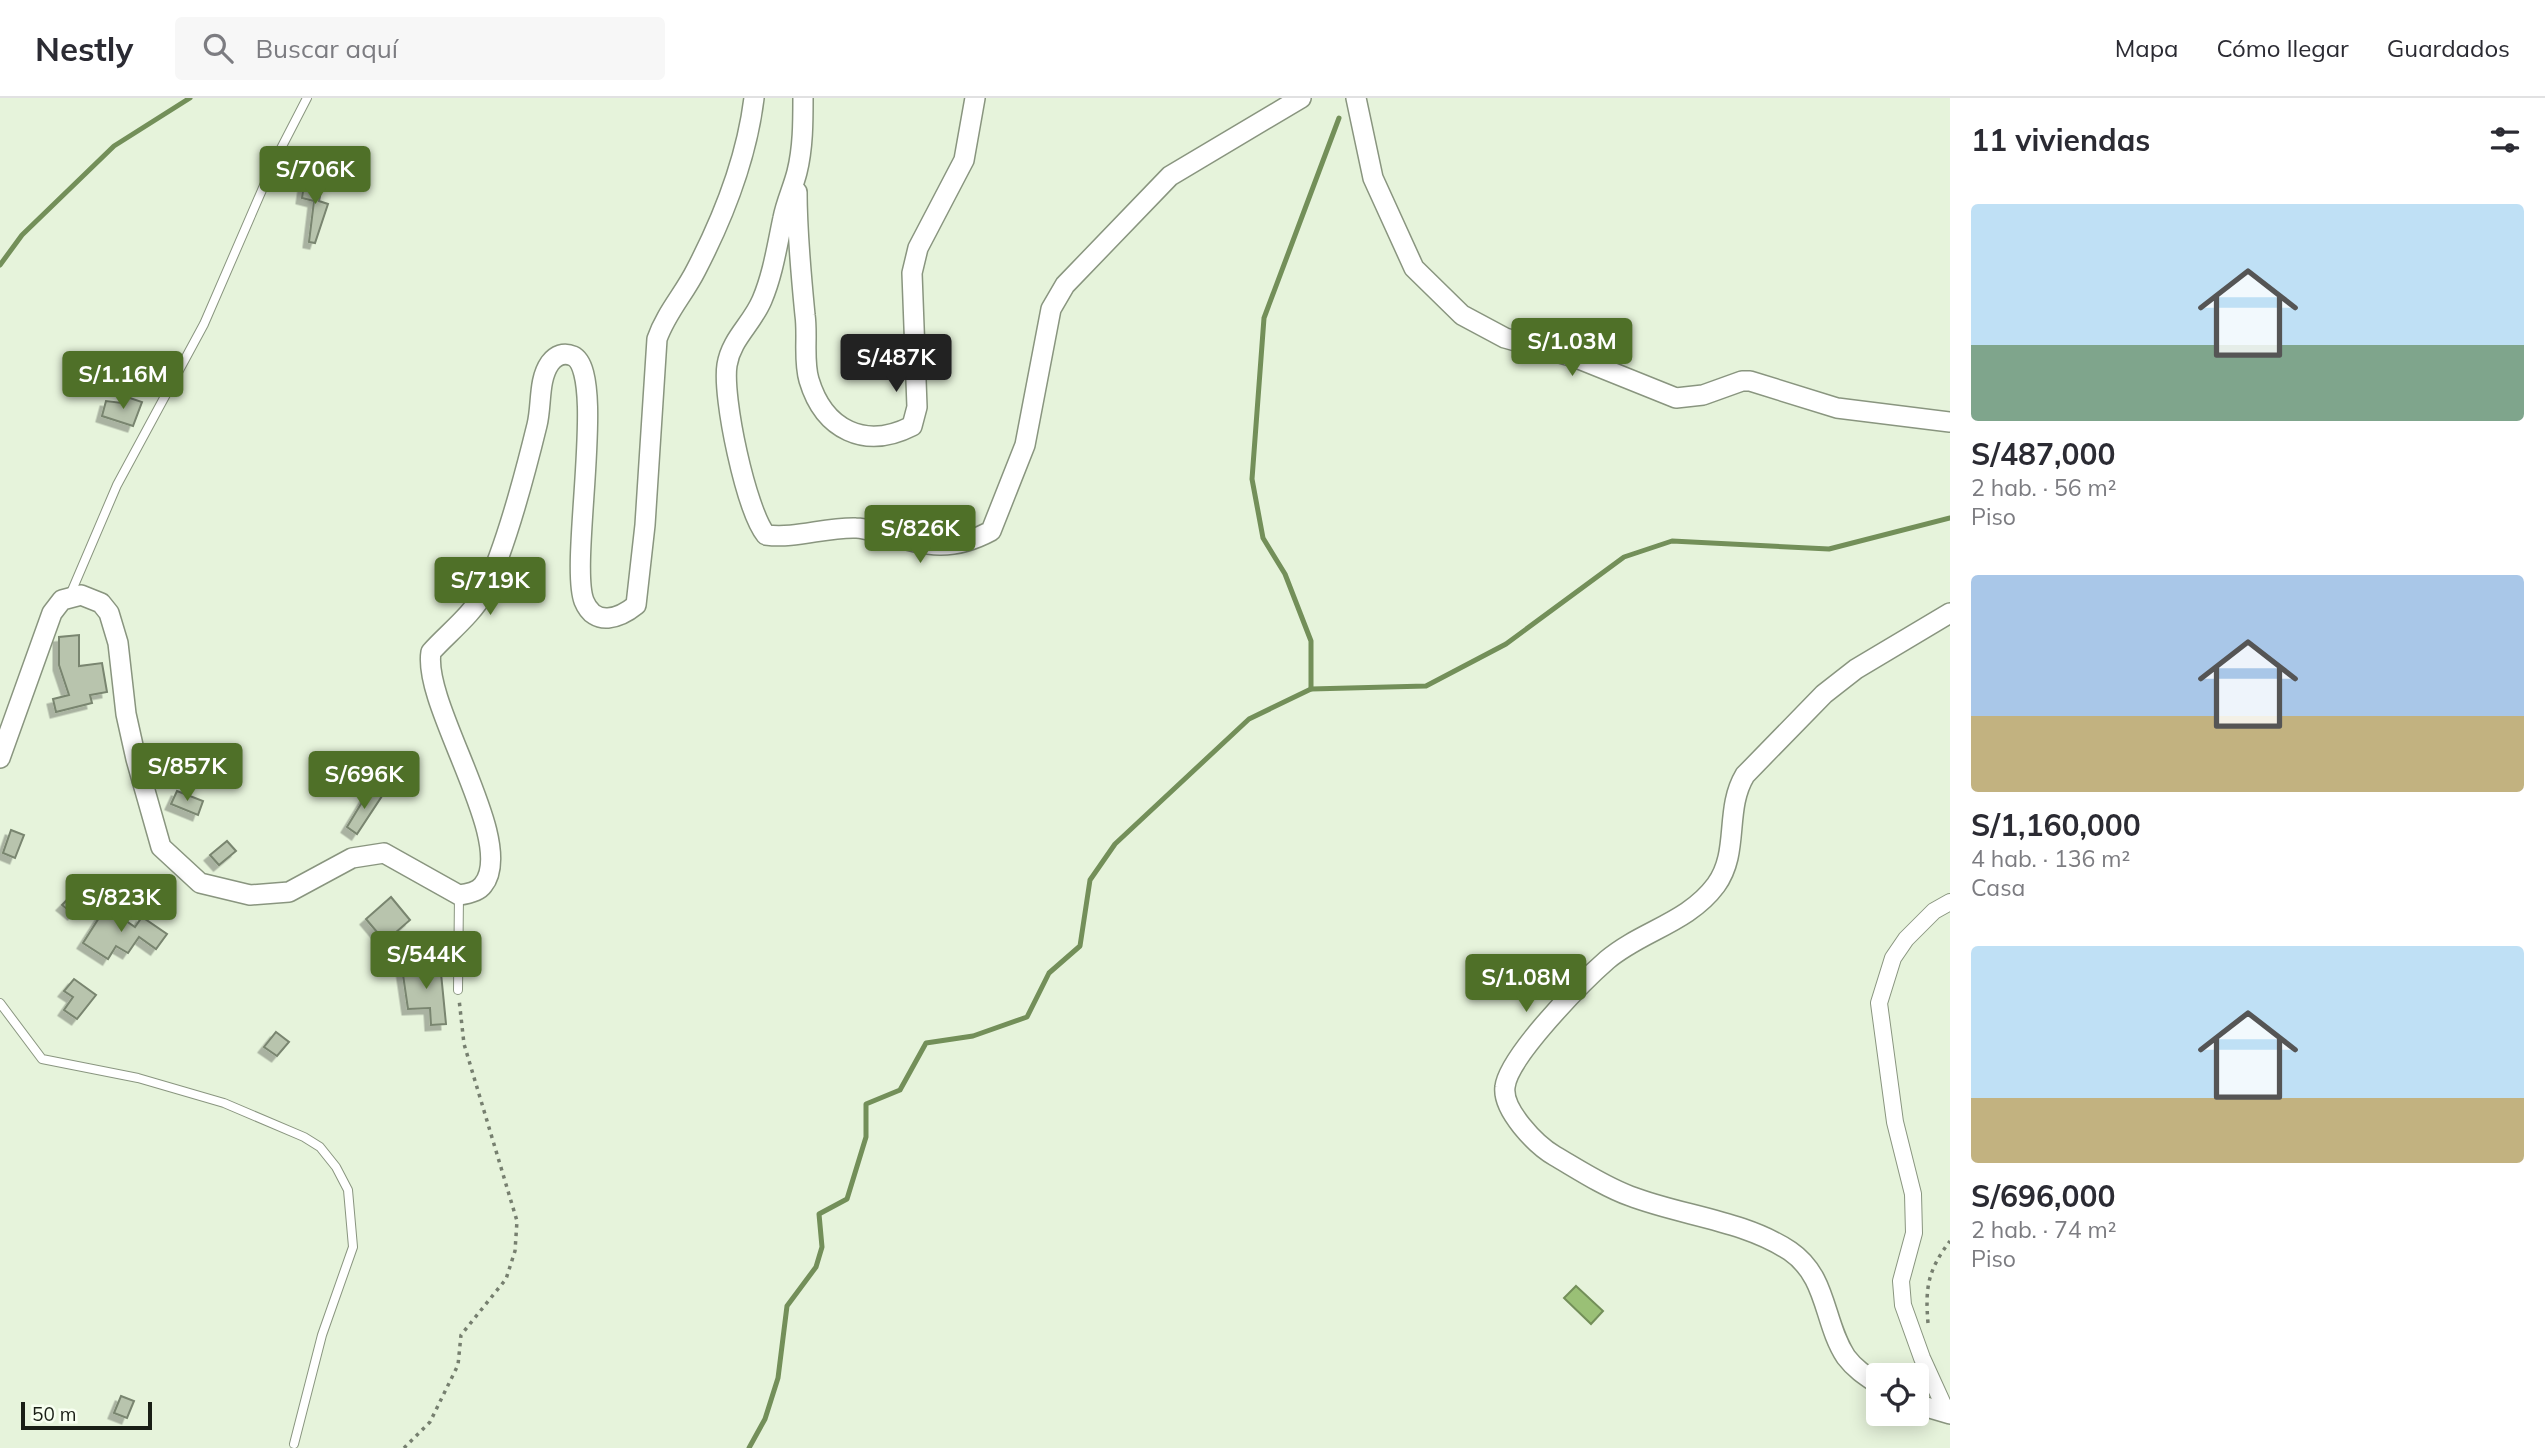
<!DOCTYPE html>
<html lang="es">
<meta charset="utf-8">
<style>
:root{--surface:#fff;--page:#f7f7f7;--text:#2b2b33;--muted:#7c7c81;--line:#e1e1e2;--accent:#4f7028}
body{margin:0;font-family:Mulish,sans-serif;background:var(--page);color:var(--text);height:100vh;display:flex;flex-direction:column;font-size:26px;white-space:nowrap}
*{box-sizing:border-box;margin:0}
p{font-size:23px;color:var(--muted)}
.icon{flex:none;width:38px;height:38px;fill:none;stroke:currentColor;stroke-width:2;stroke-linecap:round;stroke-linejoin:round}
.map{position:relative;flex:1;overflow:hidden}
.drawer{display:flex;flex-direction:column;background:var(--surface);width:595px}
.drawer>*{flex:none}
.controls{position:absolute;left:1866px;top:1265px;display:grid;gap:14px}
.controls a{display:grid;place-items:center;width:63px;height:63px;border-radius:7px;background:var(--surface);box-shadow:0 4px 18px #0003;font-size:35px}
.scale{position:absolute;left:21px;bottom:18px;width:131px;box-sizing:border-box;padding-left:7px;border:4px solid #191e15;border-top:0;font-size:19px;line-height:24px;white-space:nowrap;color:#191e15;-webkit-text-stroke:5px #f7fff0;paint-order:stroke}
.price{position:absolute;translate:-50% -60px;padding:0 16px;border-radius:7px;background:var(--accent);color:#fff;font-size:23px;line-height:46px;filter:drop-shadow(0 2px 4px #0008)}
.price::after{content:'';position:absolute;left:50%;top:42px;width:21px;height:16px;margin-left:-10px;background:inherit;clip-path:polygon(0 0,100% 0,50% 100%)}
.price.current{background:#222;color:#fff}
ul{padding:0;list-style:none}
li{display:grid;align-content:center;gap:14px;height:371px;padding:0 21px}
li span{display:grid;place-items:center;height:217px;border-radius:7px;color:#555}
li>.icon{margin-inline-start:auto}
span .icon{width:126px;height:126px;fill:#fffc;stroke-width:1}
li b{font-size:30px}
h2{display:flex;justify-content:space-between;align-items:center;height:84px;padding:0 21px;font-size:30px}
header{display:flex;align-items:center;gap:42px;box-sizing:border-box;height:98px;padding:0 35px;background:var(--surface);border-bottom:2px solid var(--line)}
header strong{font-size:33px}
nav{display:flex;gap:38px;margin-inline-start:auto;font-size:24px}
.search{width:490px;height:63px;background:var(--page);display:flex;align-items:center;gap:18px;box-sizing:border-box;padding:0 24px;border-radius:7px;color:var(--muted);font-size:26px}
main{display:flex;flex:1;min-height:0}
.map>svg:first-child{display:block}
.water{fill:#9ac076;stroke:#738f59;stroke-width:2}
.lines{fill:none;stroke-linecap:round;stroke-linejoin:round}
.stream{stroke:#738f59;stroke-width:5}
.building{fill:#b8c4ad;stroke:#79856f;stroke-width:2;filter:url(#shadow)}
.service-casing{stroke:#89957f;stroke-width:10}
.minor-casing{stroke:#89957f;stroke-width:18}
.tertiary-casing{stroke:#89957f;stroke-width:22}
.path{stroke:#767f6f;stroke-width:3.5;stroke-dasharray:3.5 5;stroke-linecap:butt}
.service{stroke:#fff;stroke-width:8}
.minor{stroke:#fff;stroke-width:16}
.tertiary{stroke:#fff;stroke-width:19}
</style>
<header>
<strong>Nestly</strong>
<div class="search"><svg class="icon" aria-label="search" viewBox="0 0 24 24"><circle cx="10" cy="10" r="6"/><path d="M15 15l6 6"/></svg>Buscar aquí</div>
<nav><a>Mapa</a><a>Cómo llegar</a><a>Guardados</a></nav>
</header>
<main>
<div class="map">
<svg width="1950" height="1350" viewBox="0 0 1950 1350">
<defs>
<filter id="shadow"><feDropShadow dx="-5.5" dy="5.5" stdDeviation="0" flood-color="#0004"/></filter>
</defs>
<rect width="100%" height="100%" fill="#e6f3db"/>
<path class="water" d="M1576 1188 1603 1213 1591 1226 1564 1200Z"/>
<g class="lines">
<g class="stream">
<path d="M0 167 22 137 114 48 190 0"/>
<path d="M1311 591V543L1285 476 1263 440 1252 381 1264 220 1339 20"/>
<path d="M749 1350 765 1321 778 1280 787 1208 816 1169 822 1149 819 1116 847 1101 866 1039V1006L900 992 926 945 973 938 1027 919 1049 875 1080 848 1090 782 1115 746 1249 621 1311 591 1426 588 1506 546 1624 459 1672 443 1829 451 1950 420"/>
</g>
</g>
<g class="building">
<path d="M305 79 323 84 319 103 328 106 315 145 309 144 314 103 302 100Z"/>
<path d="M127 299 142 304 133 328 102 318 106 303 122 305Z"/>
<path d="M79 537V568L102 565 107 594 90 597 92 605 56 614 53 601 69 597 59 567V539Z"/>
<path d="M370 691 382 698 357 736 347 729Z"/>
<path d="M177 693 203 703 198 717 171 706Z"/>
<path d="M11 732 24 737 15 760 3 755Z"/>
<path d="M227 743 236 753 219 767 210 757Z"/>
<path d="M81 788 91 797 73 816 62 807Z"/>
<path d="M391 799 410 822 395 835 409 850 398 859 366 821Z"/>
<path d="M106 809 135 829 142 819 167 836 156 851 139 839 128 855 116 848 108 861 83 845Z"/>
<path d="M440 865 446 926 431 927 430 910 408 911 402 870Z"/>
<path d="M74 881 96 897 77 921 64 912 73 899 64 893Z"/>
<path d="M276 934 289 944 277 958 264 949Z"/>
<path d="M121 1298 134 1303 127 1320 114 1315Z"/>
</g>
<g class="lines">
<defs>
<g id="service">
<path d="M70 497 117 387 204 226 275 62 307 0"/>
<path d="M458 892 459 797"/>
<path d="M0 905 42 961 138 980 224 1005 304 1039 320 1049 336 1069 348 1092 353 1149 322 1237 294 1346"/>
</g>
<path id="minor" d="M1947 1315 1922 1260 1903 1207 1901 1183 1914 1135 1913 1096 1895 1024 1879 905 1893 860 1906 841 1934 813 1950 804"/>
<g id="tertiary">
<path d="M803 0C803 24 803 50 797 74 793 90 786 104 783 120 777 148 773 176 762 202 752 226 731 241 727 267 722 299 746 412 766 437 796 441 825 429 856 430 866 430 877 435 887 437 928 448 952 454 991 433L1025 347 1051 211 1065 187 1170 78 1301 0"/>
<path d="M1356 0 1373 80 1414 170 1462 217 1505 240 1574 259 1676 300 1703 297 1742 283H1750L1837 310 1950 324"/>
<path d="M797 94C797 136 801 176 805 217 808 238 803 262 809 282 824 332 865 352 912 328L917 309 912 175 918 150 964 62 975 0"/>
<path d="M0 660 52 515 62 502 81 497 101 505 109 515 118 545 126 616 136 661 161 749 200 785 250 797 289 794 352 760 384 755 459 797C467 796 478 794 483 787 518 744 422 608 431 554 447 536 473 516 484 494 506 450 525 376 537 327 542 307 538 282 550 265 556 257 564 254 573 258 607 274 569 464 584 503 595 530 620 520 636 507L645 427 657 241C666 215 684 196 696 172 723 120 747 58 754 0"/>
<path d="M1878 1286C1866 1278 1855 1271 1846 1259 1823 1224 1828 1179 1790 1153 1743 1122 1682 1118 1630 1098 1605 1089 1579 1072 1555 1058 1536 1047 1502 1012 1505 989 1508 959 1583 883 1607 862 1641 833 1688 825 1716 787 1740 754 1724 712 1745 677L1824 596 1856 571 1950 515"/>
<path d="M1916 1306 1950 1316"/>
</g>
</defs>
<use href="#service" class="service-casing"/>
<use href="#minor" class="minor-casing"/>
<use href="#tertiary" class="tertiary-casing"/>
<g class="path">
<path d="M1928 1225C1925 1189 1928 1172 1950 1143"/>
<path d="M404 1350 430 1324 458 1267 461 1237 506 1181 515 1153 517 1123 464 946 459 901"/>
</g>
<use href="#service" class="service"/>
<use href="#minor" class="minor"/>
<use href="#tertiary" class="tertiary"/>
</g>
</svg>
<div class="controls">
<a><svg class="icon" aria-label="locate" viewBox="0 0 24 24"><circle cx="12" cy="12" r="6"/><path d="M12 2v4M12 18v4M2 12h4M18 12h4"/></svg></a>
</div>
<div class="scale">50 m</div>
<b class="price" style="left:315px;top:108px">S/706K</b>
<b class="price" style="left:1572px;top:280px">S/1.03M</b>
<b class="price current" style="left:896px;top:296px">S/487K</b>
<b class="price" style="left:123px;top:313px">S/1.16M</b>
<b class="price" style="left:920px;top:467px">S/826K</b>
<b class="price" style="left:490px;top:519px">S/719K</b>
<b class="price" style="left:187px;top:705px">S/857K</b>
<b class="price" style="left:364px;top:713px">S/696K</b>
<b class="price" style="left:121px;top:836px">S/823K</b>
<b class="price" style="left:426px;top:893px">S/544K</b>
<b class="price" style="left:1526px;top:916px">S/1.08M</b>
</div>
<section class="drawer">
<h2>11 viviendas<svg class="icon" aria-label="filters" viewBox="0 0 24 24"><path d="M4 7h16M4 17h16"/><circle cx="9" cy="7" r="2"/><circle cx="15" cy="17" r="2"/></svg></h2>
<ul>
<li><span style="background:linear-gradient(#bfe0f5 65%,#7fa58c 0)"><svg class="icon" aria-label="home" viewBox="0 0 24 24"><path d="M3 11l9-7 9 7M6 9v11h12V9"/></svg></span><div><b>S/487,000</b><p>2 hab. · 56 m²</p><p>Piso</p></div></li>
<li><span style="background:linear-gradient(#a9c7e8 65%,#c2b280 0)"><svg class="icon" aria-label="home" viewBox="0 0 24 24"><path d="M3 11l9-7 9 7M6 9v11h12V9"/></svg></span><div><b>S/1,160,000</b><p>4 hab. · 136 m²</p><p>Casa</p></div></li>
<li><span style="background:linear-gradient(#bfe0f5 70%,#c2b280 0)"><svg class="icon" aria-label="home" viewBox="0 0 24 24"><path d="M3 11l9-7 9 7M6 9v11h12V9"/></svg></span><div><b>S/696,000</b><p>2 hab. · 74 m²</p><p>Piso</p></div></li>
</ul>
</section>
</main>
